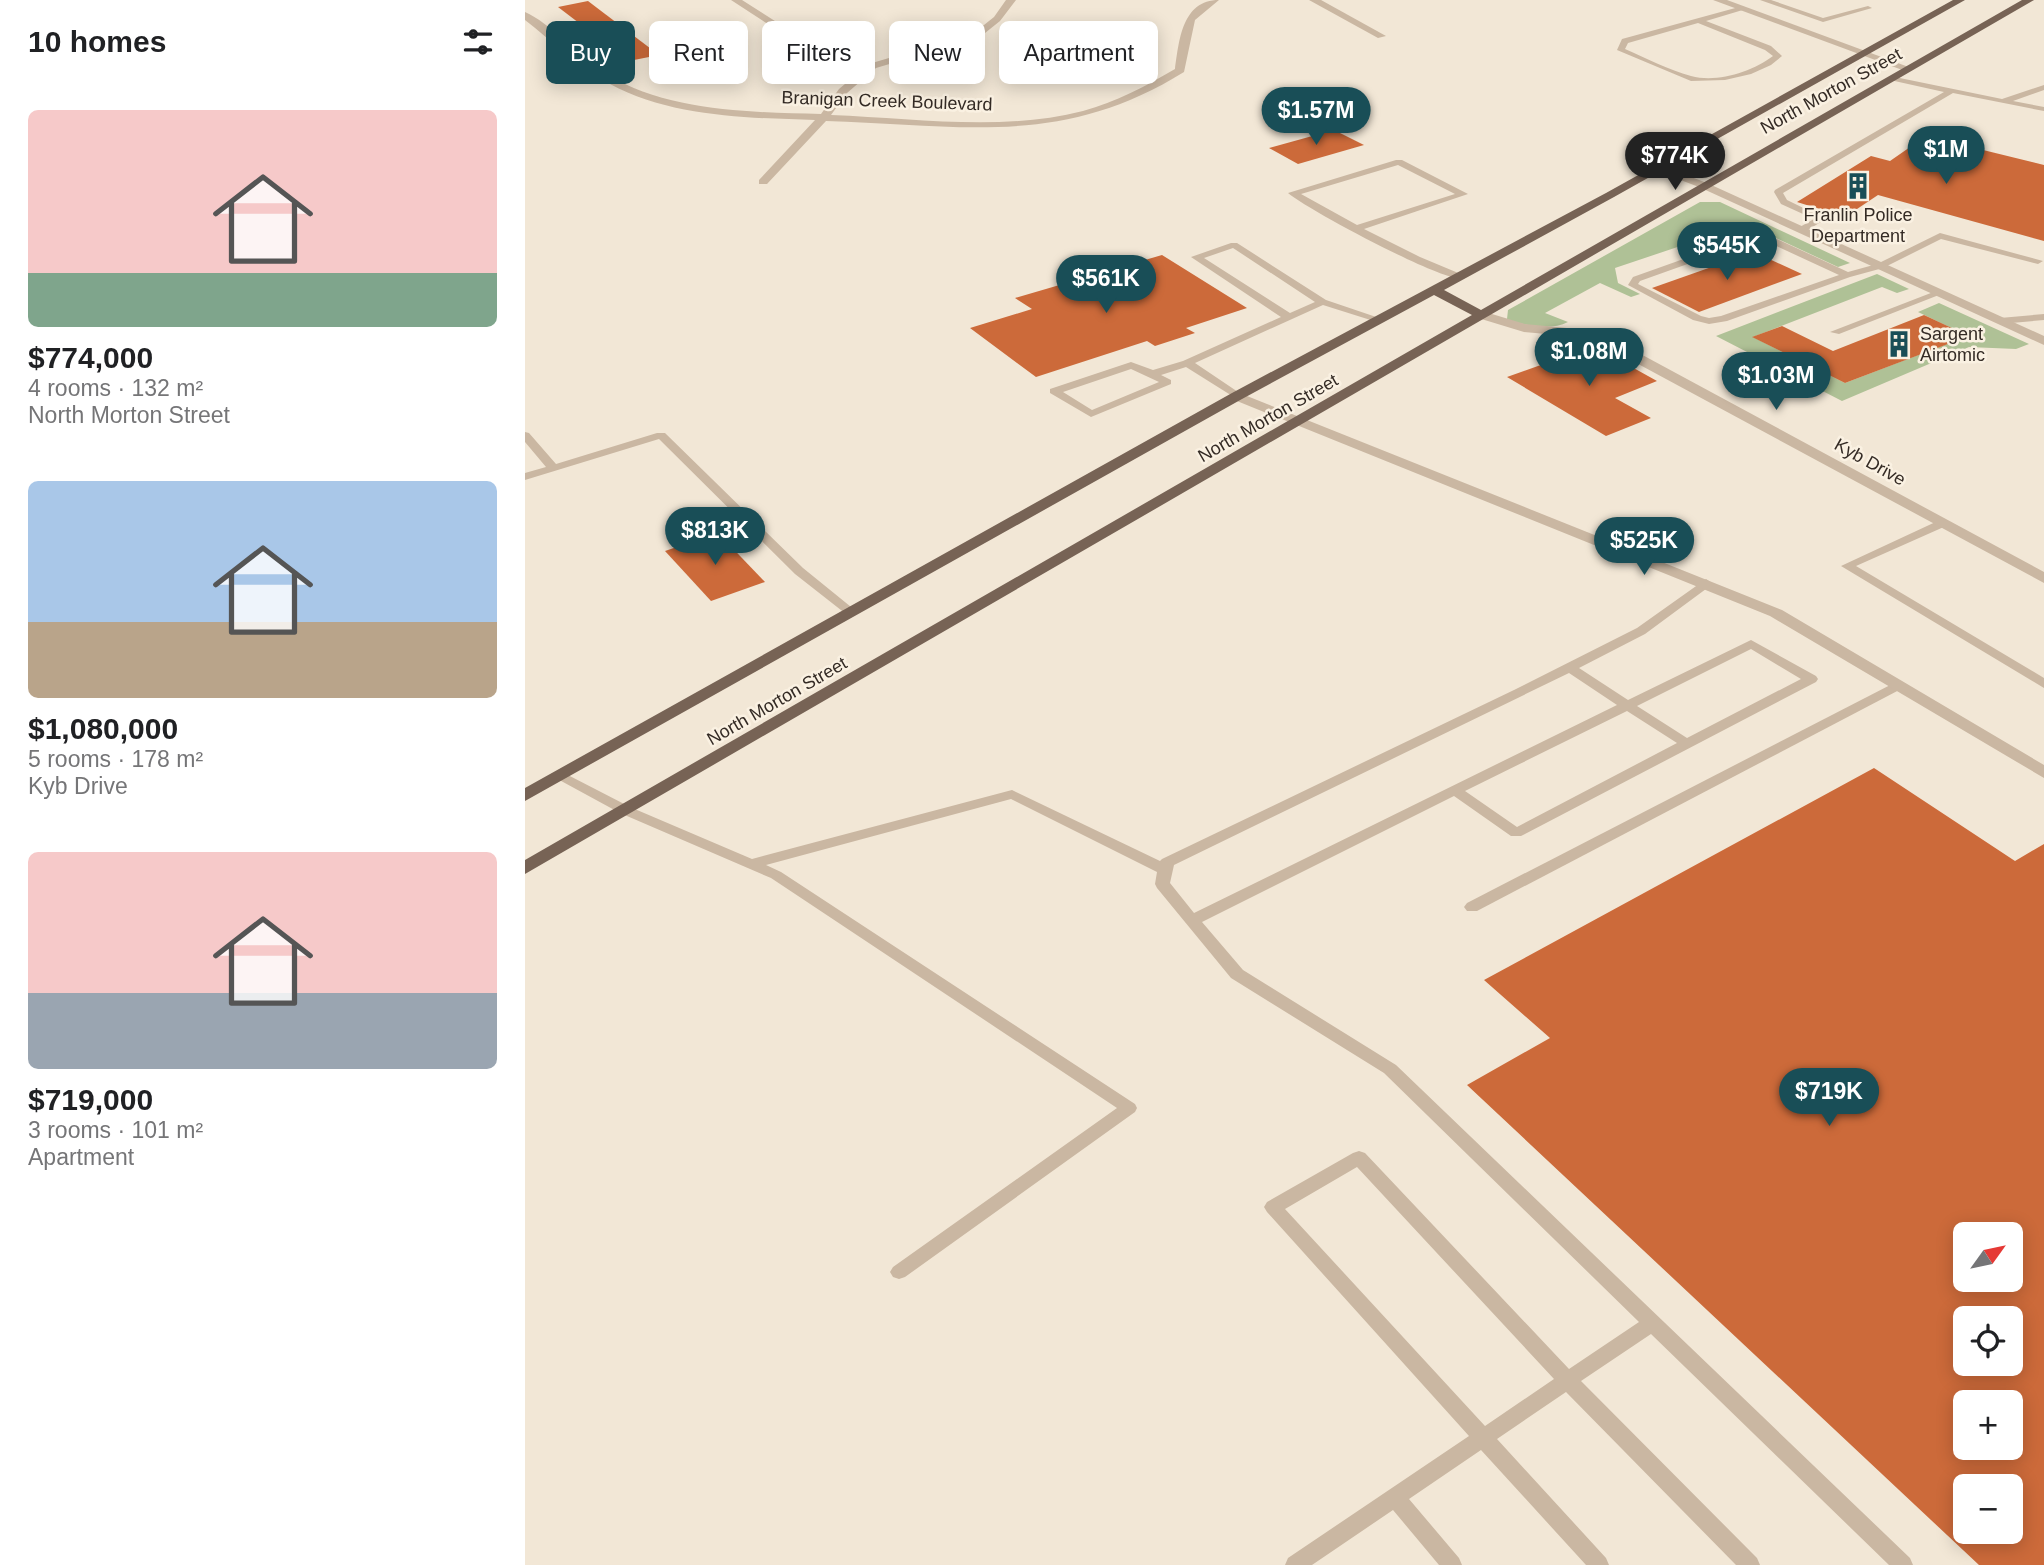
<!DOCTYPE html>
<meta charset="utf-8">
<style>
:root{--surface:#fff;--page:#f2f2f2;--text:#202124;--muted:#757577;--accent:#194e57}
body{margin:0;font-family:Helvetica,sans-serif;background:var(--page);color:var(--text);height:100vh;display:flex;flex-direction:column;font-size:26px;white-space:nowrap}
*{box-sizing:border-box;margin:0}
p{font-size:23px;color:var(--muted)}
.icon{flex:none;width:38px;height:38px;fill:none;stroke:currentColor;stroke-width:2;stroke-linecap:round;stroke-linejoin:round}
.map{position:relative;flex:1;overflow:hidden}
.panel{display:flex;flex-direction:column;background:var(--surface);width:525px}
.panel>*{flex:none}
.guide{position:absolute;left:21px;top:21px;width:665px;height:63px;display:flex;gap:14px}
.needle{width:46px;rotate:57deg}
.tools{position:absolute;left:1428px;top:1222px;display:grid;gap:14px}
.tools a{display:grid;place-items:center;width:70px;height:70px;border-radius:10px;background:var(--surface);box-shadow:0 4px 18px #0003;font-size:35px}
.price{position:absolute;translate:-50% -60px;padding:0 16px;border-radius:24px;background:var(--accent);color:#fff;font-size:23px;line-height:46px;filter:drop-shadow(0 2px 4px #0008)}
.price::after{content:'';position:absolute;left:50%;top:42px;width:21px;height:16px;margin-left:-10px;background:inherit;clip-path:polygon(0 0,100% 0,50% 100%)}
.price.on{background:#222;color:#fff}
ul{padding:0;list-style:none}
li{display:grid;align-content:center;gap:14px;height:371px;padding:0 28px}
li span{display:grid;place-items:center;height:217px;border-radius:10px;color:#555}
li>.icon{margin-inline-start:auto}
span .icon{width:126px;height:126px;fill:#fffc;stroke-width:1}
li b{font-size:30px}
h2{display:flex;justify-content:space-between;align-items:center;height:84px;padding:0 28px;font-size:30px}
.chip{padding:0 24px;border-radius:10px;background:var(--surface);box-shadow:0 4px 18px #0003;font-size:24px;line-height:63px}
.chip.on{background:var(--accent);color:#fff}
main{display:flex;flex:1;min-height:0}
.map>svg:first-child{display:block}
.green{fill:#afc196}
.building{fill:#cc6a3a;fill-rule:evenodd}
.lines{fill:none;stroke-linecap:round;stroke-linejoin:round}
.lane{fill:#cab7a2;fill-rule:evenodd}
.street{fill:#cab7a2;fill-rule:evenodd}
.primary{fill:#776355;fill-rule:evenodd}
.labels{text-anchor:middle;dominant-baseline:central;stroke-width:5;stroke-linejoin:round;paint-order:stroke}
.far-street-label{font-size:18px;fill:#342b25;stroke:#faf1e2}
.far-poi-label{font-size:18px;fill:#342b25;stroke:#faf1e2}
</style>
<main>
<section class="panel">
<h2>10 homes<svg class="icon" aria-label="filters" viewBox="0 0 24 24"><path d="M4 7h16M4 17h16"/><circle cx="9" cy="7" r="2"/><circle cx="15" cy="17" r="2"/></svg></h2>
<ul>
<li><span style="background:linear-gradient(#f6c9c9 75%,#7fa58c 0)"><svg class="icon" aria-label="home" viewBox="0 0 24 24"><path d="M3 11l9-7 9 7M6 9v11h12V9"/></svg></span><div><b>$774,000</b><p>4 rooms · 132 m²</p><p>North Morton Street</p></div></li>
<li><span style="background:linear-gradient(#a9c7e8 65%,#b9a48a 0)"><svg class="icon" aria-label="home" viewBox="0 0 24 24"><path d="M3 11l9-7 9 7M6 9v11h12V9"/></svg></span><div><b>$1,080,000</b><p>5 rooms · 178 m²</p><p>Kyb Drive</p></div></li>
<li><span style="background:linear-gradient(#f6c9c9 65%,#9aa5b1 0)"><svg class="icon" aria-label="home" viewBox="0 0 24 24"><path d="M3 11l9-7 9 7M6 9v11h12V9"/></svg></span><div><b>$719,000</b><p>3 rooms · 101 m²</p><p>Apartment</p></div></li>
</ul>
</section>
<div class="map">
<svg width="1519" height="1565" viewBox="0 0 1519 1565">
<rect width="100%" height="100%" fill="#f2e7d6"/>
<g class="green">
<path d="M1175 202H1195L1325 263 1313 267 1221 224 1090 268 1093 283 1115 294 1106 297 1075 283 1020 313 1043 322C1026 331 999 326 982 319L983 310Z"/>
<path d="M1352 274 1384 289 1372 293 1357 287 1228 337 1320 383 1443 336 1393 312 1414 303 1504 344 1491 349 1444 347 1317 401 1191 336Z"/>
</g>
<g class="building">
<path d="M63 1 134 55 104 61 33 7Z"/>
<path d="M809 130 839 145 773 164 744 148Z"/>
<path d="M1401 136 1519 165V241L1353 195 1320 217 1272 202 1346 156 1365 161Z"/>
<path d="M1229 252 1277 274 1174 312 1127 288Z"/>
<path d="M637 255 722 308 661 328 670 333 630 346 622 341 511 377 445 328 507 309 490 298Z"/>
<path d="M1399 315 1444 336 1320 383 1227 337 1257 326 1308 351Z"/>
<path d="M1069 346 1132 381 1090 398 1126 418 1081 436 982 377Z"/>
<path d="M193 533 240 582 186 601 140 551Z"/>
<path d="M1349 768 1490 861 1519 844V1565H1454L942 1085 1025 1038 959 980ZM1440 1234H1486V1279H1440ZM1440 1318H1486V1363H1440ZM1440 1402H1486V1447H1440ZM1440 1486H1486V1531H1440Z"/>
</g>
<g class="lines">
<g class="lane">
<path d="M1235 0H1246L1298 18 1343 6 1347 8 1298 22Z"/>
<path d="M1214 7 1221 9 1181 21 1246 46 1257 56 1246 65 1226 74 1200 80 1166 81 1092 50 1097 39ZM1173 23 1240 50 1248 56C1227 72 1192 83 1166 76 1144 70 1121 58 1100 49L1103 43Z"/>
<path d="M1365 76 1477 99 1519 85V90L1488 101 1519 107V111L1428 93 1258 193 1262 200 1301 219 1279 232H1273V228L1289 219 1256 204 1249 192 1250 190 1419 92 1365 80Z"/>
<path d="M871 160H877L943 194 839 229 895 257 938 275V279C916 281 783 210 763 193ZM873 165 930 194 832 225 776 194Z"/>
<path d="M1415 233 1518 261 1513 264 1416 239 1358 268 1325 277 1202 321 1184 324 1168 320 1103 285 1108 277 1226 235 1252 239 1323 272 1352 264ZM1227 241 1247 244 1314 275 1196 316 1184 318 1176 316 1113 284 1115 281Z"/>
<path d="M706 243H712L801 300 860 320 855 323 798 305 670 363 716 394V398L712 399 661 367 636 375 646 380V384L566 417 525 393V389L606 362 628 370 658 361 756 317 666 257ZM708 248 790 302 765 313 679 258ZM606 369 634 382 567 410 538 392Z"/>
<path d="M1411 291 1419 293 1314 334 1305 332Z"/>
<path d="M1519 314V320L1475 324 1470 321 1475 318Z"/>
<path d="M0 432 4 433 31 464 132 433H140L278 568 331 611 329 614H321L270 574 134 439 0 480V473L21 467 0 442Z"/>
<path d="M1417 519 1423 523 1421 526 1331 566 1519 678V688L1316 566Z"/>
<path d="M1181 579 1187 583 1185 586 1120 634 1054 668 1103 700 1226 640 1291 676 1293 679 1291 682 996 836H986L929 796 677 922 718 970 871 1065 1385 1558 1388 1565H1364L1126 1334 1056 1381 1232 1558 1235 1565H1211L1041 1392 972 1439 1081 1558 1084 1565H1061L956 1450 884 1499 934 1558 937 1565H914L868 1510 787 1565H760L763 1558 944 1436 742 1212 739 1207 742 1202 828 1153 834 1151 840 1153 1044 1369 1114 1322 859 1073 706 978 632 888 630 884 632 872 486 799 241 865 256 872 610 1104 612 1108 610 1112 380 1277 374 1279 368 1277 365 1272 368 1267 592 1108 246 878 95 813 27 776 29 773H39L105 807 227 859 487 790 635 861 637 859 989 690 1112 628ZM1226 649 1276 679 1162 738 1112 706ZM1044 673 1092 705 669 913 645 883 649 865ZM1102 711 1152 743 992 827 940 791ZM832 1167 1029 1379 960 1426 760 1209Z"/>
<path d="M1373 681 1380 685 1378 688 952 911H942L939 907 942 903Z"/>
</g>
<g class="street">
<path d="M206 0H217L292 48 347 63 449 33 469 17 481 0H491L475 21 455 37 351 68 322 93 306 115C388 118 477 132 558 111 591 102 621 86 650 69 654 41 657 0 694 0L670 20 659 72C537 148 436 125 301 121L242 184H234V180L290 120C223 118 146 117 85 84 54 67 28 42 0 20V12C24 22 56 58 81 74 144 112 225 112 296 114L314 89 340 67 286 52Z"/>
<path d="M784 0H796L861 36 853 38Z"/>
<path d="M1188 0H1202L1389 69 1380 71Z"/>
<path d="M1129 166H1137L1182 183 1519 336V345L1174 187 1129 170Z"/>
<path d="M957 311 1000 324 1073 331 1519 572V583L1065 338 999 332 953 318 951 315Z"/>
<path d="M712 392 1257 610 1519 765V778L1245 616 707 399 705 396Z"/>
</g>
<path class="primary" d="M1428 0H1440L1089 197 919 290 956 310 1497 0H1509L0 874V860L947 315 909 295 717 399 0 801V788L707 393 1081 193Z"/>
</g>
<defs>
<symbol id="building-bare" viewBox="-9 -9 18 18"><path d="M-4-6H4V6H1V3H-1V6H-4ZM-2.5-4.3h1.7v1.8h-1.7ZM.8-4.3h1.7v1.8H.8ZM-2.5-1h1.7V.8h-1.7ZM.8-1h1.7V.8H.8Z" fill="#194e57" stroke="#faf1e2" stroke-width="2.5" paint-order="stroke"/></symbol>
</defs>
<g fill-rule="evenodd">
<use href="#building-bare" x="1314" y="167" width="38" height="38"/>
<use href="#building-bare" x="1355" y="325" width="38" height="38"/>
</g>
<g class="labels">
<g class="far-street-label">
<text transform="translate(1306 91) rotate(-29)">North Morton Street</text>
<text transform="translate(362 101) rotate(2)">Branigan Creek Boulevard</text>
<text transform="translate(743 418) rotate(-30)">North Morton Street</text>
<text transform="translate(1345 462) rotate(29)">Kyb Drive</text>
<text transform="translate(252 701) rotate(-30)">North Morton Street</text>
</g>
<g class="far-poi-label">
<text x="1333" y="215">Franlin Police<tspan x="1333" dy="21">Department</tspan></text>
<text x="1395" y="334" text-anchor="start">Sargent<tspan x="1395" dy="21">Airtomic</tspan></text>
</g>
</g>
</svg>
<div class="tools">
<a><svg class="needle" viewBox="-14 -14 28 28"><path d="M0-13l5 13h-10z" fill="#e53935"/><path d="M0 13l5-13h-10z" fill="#757577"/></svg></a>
<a><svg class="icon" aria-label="locate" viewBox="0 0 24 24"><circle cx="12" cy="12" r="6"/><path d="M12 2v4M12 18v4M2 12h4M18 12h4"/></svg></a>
<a>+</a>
<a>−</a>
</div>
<b class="price" style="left:791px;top:147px">$1.57M</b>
<b class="price" style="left:1421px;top:186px">$1M</b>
<b class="price on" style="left:1150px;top:192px">$774K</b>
<b class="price" style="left:1202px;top:282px">$545K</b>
<b class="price" style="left:581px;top:315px">$561K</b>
<b class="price" style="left:1064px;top:388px">$1.08M</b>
<b class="price" style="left:1251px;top:412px">$1.03M</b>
<b class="price" style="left:190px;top:567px">$813K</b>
<b class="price" style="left:1119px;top:577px">$525K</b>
<b class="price" style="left:1304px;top:1128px">$719K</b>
<div class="guide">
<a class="chip on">Buy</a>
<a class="chip">Rent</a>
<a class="chip">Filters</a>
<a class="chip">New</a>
<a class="chip">Apartment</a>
</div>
</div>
</main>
